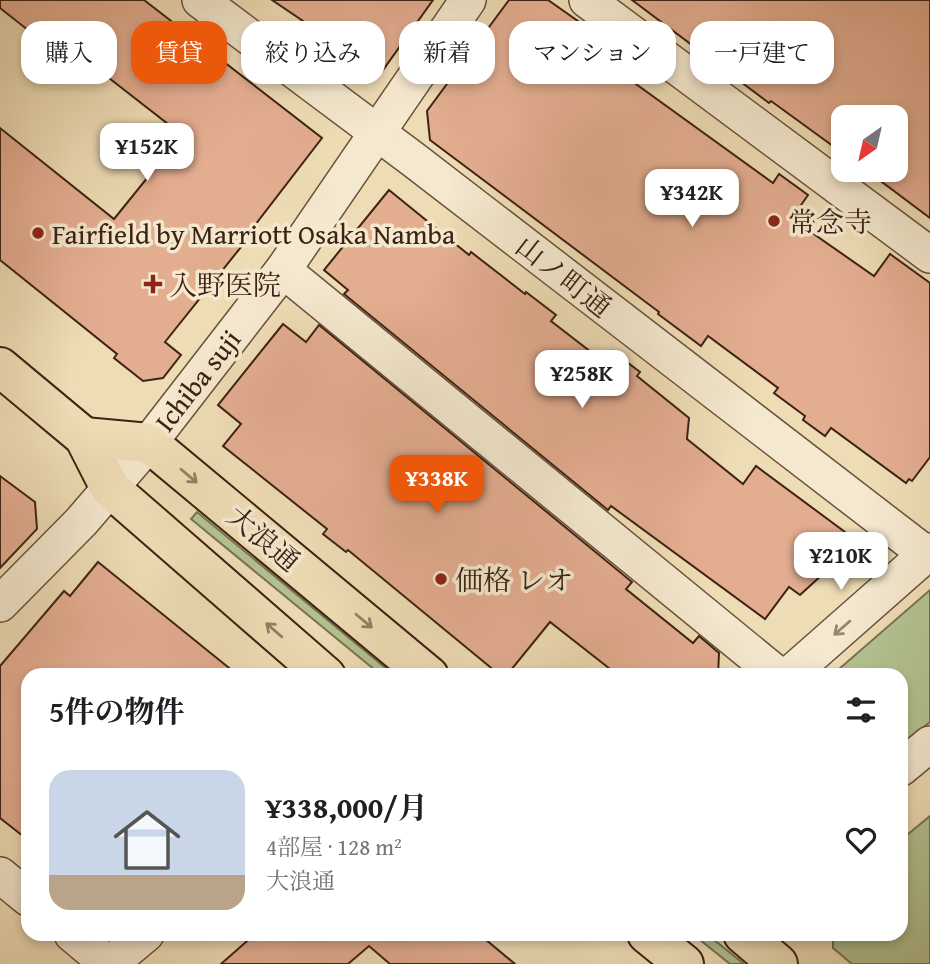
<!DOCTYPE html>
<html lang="ja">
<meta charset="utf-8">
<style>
:root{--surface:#fff;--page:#f6f6f6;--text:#202124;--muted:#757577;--accent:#ea580c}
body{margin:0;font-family:"Gentium Book Plus","Noto Serif JP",serif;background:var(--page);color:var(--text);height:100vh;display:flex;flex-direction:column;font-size:26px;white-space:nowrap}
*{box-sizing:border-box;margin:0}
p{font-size:23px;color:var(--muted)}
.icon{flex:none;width:38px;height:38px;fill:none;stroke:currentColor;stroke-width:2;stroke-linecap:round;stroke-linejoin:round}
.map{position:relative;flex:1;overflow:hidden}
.drawer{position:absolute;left:21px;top:668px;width:887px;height:273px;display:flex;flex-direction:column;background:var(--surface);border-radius:21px;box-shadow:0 4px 10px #0003}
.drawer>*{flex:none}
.top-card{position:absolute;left:21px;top:21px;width:889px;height:63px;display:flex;gap:14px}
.needle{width:46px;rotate:214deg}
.tools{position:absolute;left:831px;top:105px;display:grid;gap:14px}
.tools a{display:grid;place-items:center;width:77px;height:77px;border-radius:14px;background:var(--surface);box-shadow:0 4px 10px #0003;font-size:35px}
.price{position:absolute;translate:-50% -60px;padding:0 16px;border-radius:14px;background:#fff;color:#222;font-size:23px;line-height:46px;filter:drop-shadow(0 2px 4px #0008)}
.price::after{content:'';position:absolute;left:50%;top:42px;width:21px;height:16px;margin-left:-10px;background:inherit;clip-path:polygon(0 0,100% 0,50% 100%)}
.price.on{background:var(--accent);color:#fff}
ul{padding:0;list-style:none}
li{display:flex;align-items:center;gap:21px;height:175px;padding:0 28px}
li span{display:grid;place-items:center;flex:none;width:196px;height:140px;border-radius:21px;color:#555}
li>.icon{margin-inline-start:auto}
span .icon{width:84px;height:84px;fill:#fffc;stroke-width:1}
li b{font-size:30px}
h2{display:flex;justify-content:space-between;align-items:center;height:84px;padding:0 28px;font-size:30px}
.tag{padding:0 24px;border-radius:21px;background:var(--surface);box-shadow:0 4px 10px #0003;font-size:24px;line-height:63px}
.tag.on{background:var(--accent);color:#fff}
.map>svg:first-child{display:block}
.green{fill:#b3c291;stroke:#787252;stroke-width:2}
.building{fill:#e3ad90;stroke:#3e2214;stroke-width:2}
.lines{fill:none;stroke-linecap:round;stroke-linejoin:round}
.tertiary-casing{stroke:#6a503c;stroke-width:38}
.primary-casing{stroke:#3e2214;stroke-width:42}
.tertiary{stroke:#f4e8ce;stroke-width:35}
.primary{stroke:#eedcb4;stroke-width:38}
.oneway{stroke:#967f64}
.oneway2{stroke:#998571}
.poi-dot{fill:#8f2418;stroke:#f4e8ce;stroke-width:2.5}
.labels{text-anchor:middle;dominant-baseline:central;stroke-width:7;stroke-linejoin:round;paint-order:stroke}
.poi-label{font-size:28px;fill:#3e2214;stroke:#f4e8ce;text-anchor:start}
.street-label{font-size:28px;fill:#3e2214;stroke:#f4e8ce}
</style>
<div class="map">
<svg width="930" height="964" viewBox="0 0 930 964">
<rect width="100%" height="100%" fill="#eedcb4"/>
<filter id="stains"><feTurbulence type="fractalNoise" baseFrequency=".00286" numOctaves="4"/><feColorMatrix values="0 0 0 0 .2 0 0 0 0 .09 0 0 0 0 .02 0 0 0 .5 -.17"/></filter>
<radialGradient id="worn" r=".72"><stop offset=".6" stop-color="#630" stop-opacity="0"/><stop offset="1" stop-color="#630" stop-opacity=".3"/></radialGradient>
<g class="green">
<path d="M197 512 394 675H381L191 519Z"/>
<path d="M930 590V722L901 746V676H831Z"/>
<path d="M930 816V964H852L833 948V935L901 934V840Z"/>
<path d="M694 935H708L744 964H730Z"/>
</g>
<g class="building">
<path d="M0 0H144L322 138 239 246 241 247 165 342 181 355 163 378 143 381 114 358 117 354 0 260V128L114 219 182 135 41 25 33 34 0 8Z"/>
<path d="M272 0H433L378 77 355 81 326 60 337 44Z"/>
<path d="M509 0H548L629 57 618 71 773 183 779 174 808 195 799 208 815 220 808 230 874 276 890 254 930 283V457L912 481 909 479 906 483 831 428 825 436 803 420 805 416 774 393 778 388 708 336 701 346 658 314 659 312 430 140 427 111Z"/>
<path d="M632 0H930V218L866 170H896V117H844V154L771 101 769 103Z"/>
<path d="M389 190 469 255 471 252 525 294 526 292 556 315 551 321 604 362 612 351 640 372 637 376 689 418 687 439 743 484 756 466 845 532 847 552 800 595 789 587 765 619 611 506 608 510 344 294 348 290 324 270Z"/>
<path d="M283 324 306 342 319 325 632 582 626 589 693 643 699 636 719 653 718 676H619L550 622 506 676H501L348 550 346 552 323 534 327 529 223 446 241 424 218 405Z"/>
<path d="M0 476 35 502 37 529 0 568Z"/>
<path d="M98 562 239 676H28V840L0 818V666L64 591 70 596Z"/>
<path d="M255 934H479L515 964H390L369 946 348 964H221Z"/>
</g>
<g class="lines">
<defs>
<g id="tertiary">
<path d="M200 0 414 160 926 554"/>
<path d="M587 0 930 255"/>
<path d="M283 270 779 676"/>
<path d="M0 604 81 522 149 443 283 270 468 0"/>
<path d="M788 676 930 551"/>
<path d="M901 768 930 744"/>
<path d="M0 875 28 898"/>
<path d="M72 934 108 964"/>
<path d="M110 964 146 934"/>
</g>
<g id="primary">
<path d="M0 367 84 437 110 488 326 676"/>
<path d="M84 437 149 443 429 676"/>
<path d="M647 934 684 964"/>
<path d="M743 934 778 964"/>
</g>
</defs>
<use href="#tertiary" class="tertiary-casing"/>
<use href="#primary" class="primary-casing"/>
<use href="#tertiary" class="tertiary"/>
<use href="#primary" class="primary"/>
</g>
<defs><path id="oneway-shaft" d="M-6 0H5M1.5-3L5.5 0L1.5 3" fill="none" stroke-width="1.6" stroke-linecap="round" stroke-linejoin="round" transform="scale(1.75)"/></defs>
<g class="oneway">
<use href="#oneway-shaft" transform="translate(189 476) rotate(40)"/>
<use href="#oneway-shaft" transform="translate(364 621) rotate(40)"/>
<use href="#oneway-shaft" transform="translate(274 630) rotate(-139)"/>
</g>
<use class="oneway2" href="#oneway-shaft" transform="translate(842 628) rotate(139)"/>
<g class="poi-dot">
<circle cx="774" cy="221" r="7"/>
<circle cx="38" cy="233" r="7"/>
<path d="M149.5 273.5h7v7h7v7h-7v7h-7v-7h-7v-7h7z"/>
<circle cx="441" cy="579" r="7"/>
</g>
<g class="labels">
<g class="poi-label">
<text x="788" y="221">常念寺</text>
<text x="52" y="233">Fairfield by Marriott Osaka Namba</text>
<text x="169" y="284">入野医院</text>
<text x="455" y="579">価格 レオ</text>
</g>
<g class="street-label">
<text transform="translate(564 276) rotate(38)">山ノ町通</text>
<text transform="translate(197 380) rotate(-52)">Ichiba suji</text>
<text transform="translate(264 538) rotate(40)">大浪通</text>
</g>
</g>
<rect width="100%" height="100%" filter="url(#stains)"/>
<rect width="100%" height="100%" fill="url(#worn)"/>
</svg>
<div class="tools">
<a><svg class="needle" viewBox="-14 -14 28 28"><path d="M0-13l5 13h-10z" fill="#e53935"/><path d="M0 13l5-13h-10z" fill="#757577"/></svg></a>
</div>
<b class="price" style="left:147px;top:183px">¥152K</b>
<b class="price" style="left:692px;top:229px">¥342K</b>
<b class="price" style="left:582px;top:410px">¥258K</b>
<b class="price on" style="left:437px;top:515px">¥338K</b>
<b class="price" style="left:841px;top:592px">¥210K</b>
<div class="top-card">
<a class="tag">購入</a>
<a class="tag on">賃貸</a>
<a class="tag">絞り込み</a>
<a class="tag">新着</a>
<a class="tag">マンション</a>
<a class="tag">一戸建て</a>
</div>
<section class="drawer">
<h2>5件の物件<svg class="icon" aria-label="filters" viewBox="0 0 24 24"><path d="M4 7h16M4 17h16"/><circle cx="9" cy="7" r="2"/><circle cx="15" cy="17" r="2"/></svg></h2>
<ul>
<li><span style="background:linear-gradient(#c9d6e8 75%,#b9a48a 0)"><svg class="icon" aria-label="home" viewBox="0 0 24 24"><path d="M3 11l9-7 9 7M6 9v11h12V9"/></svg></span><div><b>¥338,000/月</b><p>4部屋 · 128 m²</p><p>大浪通</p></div><svg class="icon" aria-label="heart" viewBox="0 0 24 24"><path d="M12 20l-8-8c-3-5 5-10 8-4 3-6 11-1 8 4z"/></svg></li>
</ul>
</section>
</div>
